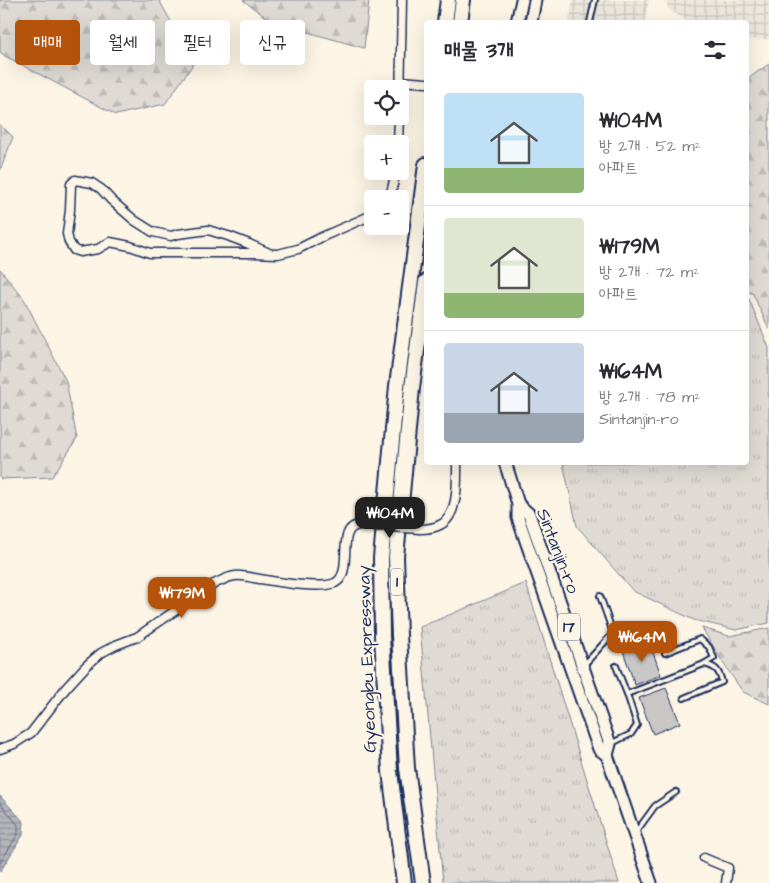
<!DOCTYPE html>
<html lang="ko">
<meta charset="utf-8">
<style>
:root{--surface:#fff;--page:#f7f7f7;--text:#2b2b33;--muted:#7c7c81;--line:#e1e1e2;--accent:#b45309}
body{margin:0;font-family:"Architects Daughter","Poor Story",sans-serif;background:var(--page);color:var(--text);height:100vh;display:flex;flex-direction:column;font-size:19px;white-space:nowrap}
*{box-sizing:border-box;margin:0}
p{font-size:16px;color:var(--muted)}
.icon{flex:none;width:28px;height:28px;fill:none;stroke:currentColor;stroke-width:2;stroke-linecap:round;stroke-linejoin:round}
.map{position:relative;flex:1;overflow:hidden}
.drawer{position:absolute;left:424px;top:20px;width:325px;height:445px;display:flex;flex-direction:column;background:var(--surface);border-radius:5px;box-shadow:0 5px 20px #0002}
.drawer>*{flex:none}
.hud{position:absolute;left:15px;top:20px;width:334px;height:45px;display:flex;gap:10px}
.buttons{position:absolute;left:364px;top:80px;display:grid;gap:10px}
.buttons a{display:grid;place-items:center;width:45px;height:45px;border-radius:5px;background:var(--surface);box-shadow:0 5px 20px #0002;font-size:25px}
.price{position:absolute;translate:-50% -42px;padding:0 11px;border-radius:10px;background:var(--accent);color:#fff;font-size:16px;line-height:32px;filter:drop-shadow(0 1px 2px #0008)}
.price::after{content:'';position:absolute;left:50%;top:30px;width:15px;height:11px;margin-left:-8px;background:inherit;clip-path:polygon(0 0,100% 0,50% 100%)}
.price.current{background:#222;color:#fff}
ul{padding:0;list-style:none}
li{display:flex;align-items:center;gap:15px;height:125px;padding:0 20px}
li+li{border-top:1px solid var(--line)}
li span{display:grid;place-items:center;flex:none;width:140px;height:100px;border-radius:5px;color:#555}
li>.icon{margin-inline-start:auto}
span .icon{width:60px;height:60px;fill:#fffc;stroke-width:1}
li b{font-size:21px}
h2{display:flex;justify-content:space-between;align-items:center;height:60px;padding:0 20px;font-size:21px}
.tag{padding:0 18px;border-radius:5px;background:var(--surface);box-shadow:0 5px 20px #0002;font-size:18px;line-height:45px}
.tag.current{background:var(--accent);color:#fff}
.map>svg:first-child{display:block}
.industrial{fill:url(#industrial-grid)}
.grass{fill:url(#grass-tufts);stroke:#7d8599}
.forest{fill:url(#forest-firs);stroke:#7d8599}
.water{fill:url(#water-rules);stroke:#767f94}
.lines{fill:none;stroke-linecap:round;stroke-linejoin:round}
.shore{stroke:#576482;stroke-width:1}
.building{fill:#c8c7c6;stroke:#1b2f5e}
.service-casing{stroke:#1b2f5e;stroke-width:8}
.minor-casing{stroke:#1b2f5e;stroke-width:11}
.primary-casing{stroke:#1b2f5e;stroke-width:15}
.motorway-casing{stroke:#1b2f5e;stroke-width:18}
.service{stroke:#fcf5e5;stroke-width:4}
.minor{stroke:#fcf5e5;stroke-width:8}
.primary{stroke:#fcf5e5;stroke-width:11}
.motorway{stroke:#fcf5e5;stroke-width:14}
.minor-bridge-casing{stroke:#1b2f5e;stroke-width:11;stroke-linecap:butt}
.minor-bridge{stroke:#fcf5e5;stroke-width:8}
.labels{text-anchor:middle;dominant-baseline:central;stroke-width:4.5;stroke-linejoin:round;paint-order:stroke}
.shield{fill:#fcf5e5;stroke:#5e6a86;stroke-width:1}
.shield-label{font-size:16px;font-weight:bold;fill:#1b2f5e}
.street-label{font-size:18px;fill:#1b2f5e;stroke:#fcf5e5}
</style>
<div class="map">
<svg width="769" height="883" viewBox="0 0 769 883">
<defs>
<pattern id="industrial-grid" width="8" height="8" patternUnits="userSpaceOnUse" patternTransform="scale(1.25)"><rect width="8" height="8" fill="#ece7dc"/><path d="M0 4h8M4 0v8" fill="none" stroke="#cac6bf"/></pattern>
<pattern id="grass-tufts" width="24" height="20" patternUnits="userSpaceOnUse" patternTransform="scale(1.25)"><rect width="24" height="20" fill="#dfdbd4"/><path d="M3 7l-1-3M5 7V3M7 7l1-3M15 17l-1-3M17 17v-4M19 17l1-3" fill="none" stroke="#bfbcb8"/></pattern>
<pattern id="forest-firs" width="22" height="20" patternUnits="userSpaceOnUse" patternTransform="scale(1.25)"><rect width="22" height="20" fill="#dfdbd4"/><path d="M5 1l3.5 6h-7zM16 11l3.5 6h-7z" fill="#bfbcb8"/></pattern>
<pattern id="water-rules" width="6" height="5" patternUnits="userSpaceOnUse" patternTransform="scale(1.25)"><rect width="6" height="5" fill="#b2b4b8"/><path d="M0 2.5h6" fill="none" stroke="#909399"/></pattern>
</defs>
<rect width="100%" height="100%" fill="#fcf5e5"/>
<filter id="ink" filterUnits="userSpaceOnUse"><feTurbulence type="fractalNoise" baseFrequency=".02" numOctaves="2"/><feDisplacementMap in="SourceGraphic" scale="10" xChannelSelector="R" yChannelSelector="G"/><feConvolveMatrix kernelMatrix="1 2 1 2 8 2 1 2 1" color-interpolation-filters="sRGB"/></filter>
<g filter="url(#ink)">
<g class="industrial">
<path d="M573 0H649L645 22H568Z"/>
<path d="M666 0H769V39L746 40V22H689L668 9Z"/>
</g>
<g class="grass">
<path d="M746 297 749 299 769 348V623L736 630 694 620 633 591 577 526 563 463 746 462Z"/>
<path d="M526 583 606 841 619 883H443L420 627Z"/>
</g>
<g class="forest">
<path d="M0 0H159L194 63 165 104 116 115 5 56 0 52Z"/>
<path d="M243 0H369L364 48 272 22Z"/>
<path d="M769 64V329L753 294 746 290V82L753 75Z"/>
<path d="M0 124 13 137 0 171Z"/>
<path d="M0 269 24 299 66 381 77 439 52 477 1 479 0 478Z"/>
<path d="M702 628 729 636 769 628V704L743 692 725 666Z"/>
</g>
<path class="water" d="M0 796 24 822 23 835 0 872Z"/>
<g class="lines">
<path class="shore" d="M0 803 18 825V834L0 863"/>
</g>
<g class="building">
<path d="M649 641 661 675 635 685 623 651Z"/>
<path d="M666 688 680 723 653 734 639 698Z"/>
</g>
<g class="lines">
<defs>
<g id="service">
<path d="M590 22 595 0"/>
<path d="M665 653 700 639 709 647 714 658 704 664"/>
<path d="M584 665 613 633 600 596"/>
<path d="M616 666 627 694"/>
<path d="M612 743 631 734 637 725 627 694 704 664C716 667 719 670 722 682L684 698"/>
<path d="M636 832 655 806 676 792"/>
</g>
<g id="minor">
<path d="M401 81 426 83"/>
<path d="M400 104 402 0"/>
<path d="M398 144 399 116"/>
<path d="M388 199 392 189 396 171"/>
<path d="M269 253 249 244 228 236 208 230 178 234 171 236 153 232 134 220 111 200 101 189 92 183 75 180 71 184 70 210 67 234 69 242 74 250 80 252 98 249 110 242 130 246 150 253H253L278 254 298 249 324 236 372 215"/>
<path d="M420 529C427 529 434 528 440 525 459 516 457 480 457 462"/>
<path d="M0 749 14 744 31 733 66 688 86 666 101 653 116 645 137 637 214 584C221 581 227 577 235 576 241 575 248 577 254 578 273 581 318 590 335 583 355 573 334 526 360 525"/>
<path d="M704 858 728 868 726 883"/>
</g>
<g id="primary">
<path d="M517 22 522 0"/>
<path d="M531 22 535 0"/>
<path d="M505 462 518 504V518L599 749 607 755"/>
<path d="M518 504 529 514 610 744 607 755 651 883"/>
</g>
<g id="motorway">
<path d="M445 22 448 0"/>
<path d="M460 22 463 0"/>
<path d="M404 883 390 771 382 636 381 558 397 386 426 165"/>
<path d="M423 883 407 768 399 635 396 557 412 388 426 282"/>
</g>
</defs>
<use href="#service" class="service-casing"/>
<use href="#minor" class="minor-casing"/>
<use href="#primary" class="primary-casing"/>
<use href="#motorway" class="motorway-casing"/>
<use href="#service" class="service"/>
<use href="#minor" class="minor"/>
<use href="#primary" class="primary"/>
<use href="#motorway" class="motorway"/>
<defs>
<path id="minor-bridge" d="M360 525 420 529"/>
</defs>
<use href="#minor-bridge" class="minor-bridge-casing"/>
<use href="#minor-bridge" class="minor-bridge"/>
</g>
</g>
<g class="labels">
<g class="shield">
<rect x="391" y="568.5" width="12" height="27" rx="4"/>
<rect x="558" y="613.5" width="22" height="27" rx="4"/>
</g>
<g class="shield-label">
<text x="397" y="582">1</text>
<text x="569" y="627">17</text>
</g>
<g class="street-label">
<text transform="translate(558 551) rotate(69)">Sintanjin-ro</text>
<text transform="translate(367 659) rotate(-92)">Gyeongbu Expressway</text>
</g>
</g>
</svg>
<div class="buttons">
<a><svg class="icon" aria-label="locate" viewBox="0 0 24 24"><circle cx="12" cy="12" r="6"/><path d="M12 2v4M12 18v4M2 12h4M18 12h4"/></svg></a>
<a>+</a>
<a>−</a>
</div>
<b class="price current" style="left:390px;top:539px">₩104M</b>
<b class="price" style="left:182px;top:619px">₩179M</b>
<b class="price" style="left:642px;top:663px">₩164M</b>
<div class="hud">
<a class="tag current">매매</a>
<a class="tag">월세</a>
<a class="tag">필터</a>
<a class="tag">신규</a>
</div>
<section class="drawer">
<h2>매물 3개<svg class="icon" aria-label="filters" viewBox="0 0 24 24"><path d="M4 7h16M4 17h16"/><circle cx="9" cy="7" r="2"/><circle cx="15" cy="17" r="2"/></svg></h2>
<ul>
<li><span style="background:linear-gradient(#bfe0f5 75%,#8fb573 0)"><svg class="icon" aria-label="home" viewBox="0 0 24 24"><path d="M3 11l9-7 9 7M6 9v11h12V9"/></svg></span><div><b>₩104M</b><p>방 2개 · 52 m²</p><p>아파트</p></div></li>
<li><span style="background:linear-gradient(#dfe7d0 75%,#8fb573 0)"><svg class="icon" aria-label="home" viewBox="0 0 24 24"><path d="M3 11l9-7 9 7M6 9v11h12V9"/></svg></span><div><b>₩179M</b><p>방 2개 · 72 m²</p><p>아파트</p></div></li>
<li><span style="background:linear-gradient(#c9d6e8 70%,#9aa5b1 0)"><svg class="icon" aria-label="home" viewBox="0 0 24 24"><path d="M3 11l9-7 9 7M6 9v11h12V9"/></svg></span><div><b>₩164M</b><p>방 2개 · 78 m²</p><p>Sintanjin-ro</p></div></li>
</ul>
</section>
</div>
